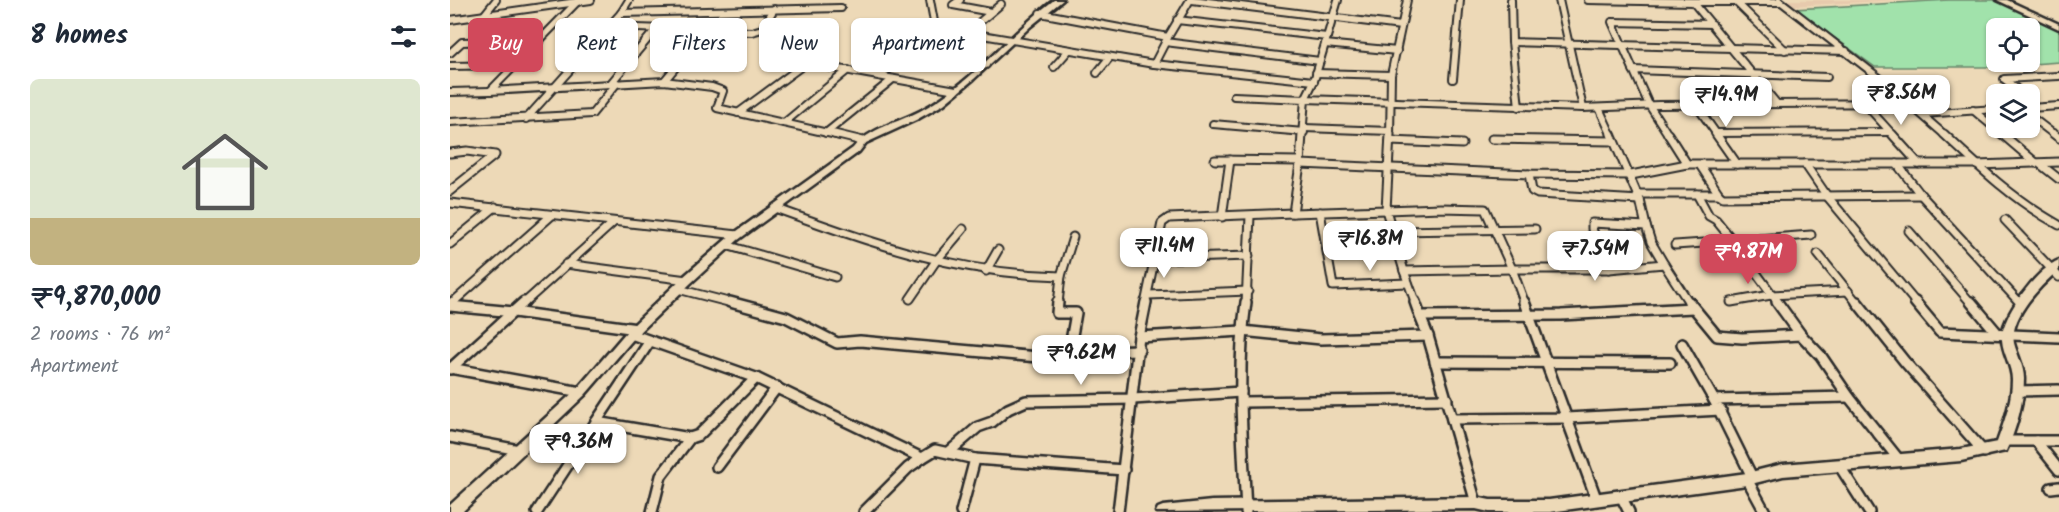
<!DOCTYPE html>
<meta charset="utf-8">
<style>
:root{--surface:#fff;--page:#f2f2f3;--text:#1f2937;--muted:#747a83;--line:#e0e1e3;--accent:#d1495b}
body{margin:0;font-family:Kalam,sans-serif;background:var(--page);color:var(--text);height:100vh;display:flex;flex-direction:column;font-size:22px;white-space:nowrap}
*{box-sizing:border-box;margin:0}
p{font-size:20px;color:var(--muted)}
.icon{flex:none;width:33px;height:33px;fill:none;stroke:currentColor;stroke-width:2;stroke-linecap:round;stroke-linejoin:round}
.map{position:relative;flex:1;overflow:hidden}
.panel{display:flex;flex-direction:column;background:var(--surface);width:450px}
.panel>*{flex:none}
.guide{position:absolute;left:18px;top:18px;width:570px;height:54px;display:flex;gap:12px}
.buttons{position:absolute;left:1536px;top:18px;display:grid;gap:12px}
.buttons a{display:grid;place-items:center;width:54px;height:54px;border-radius:9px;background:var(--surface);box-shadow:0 2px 4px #0004;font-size:30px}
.price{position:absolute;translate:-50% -51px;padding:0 14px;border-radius:12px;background:#fff;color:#222;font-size:20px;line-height:39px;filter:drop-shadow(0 2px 3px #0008)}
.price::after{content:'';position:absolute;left:50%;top:36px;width:18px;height:14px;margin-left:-9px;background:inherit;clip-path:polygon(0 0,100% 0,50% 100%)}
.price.on{background:var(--accent);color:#fff}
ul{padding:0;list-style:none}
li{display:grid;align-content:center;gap:12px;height:318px;padding:0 30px}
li+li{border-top:2px solid var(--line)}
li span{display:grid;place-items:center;height:186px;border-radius:9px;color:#555}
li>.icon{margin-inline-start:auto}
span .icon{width:108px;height:108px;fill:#fffc;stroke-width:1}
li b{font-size:26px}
h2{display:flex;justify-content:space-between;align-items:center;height:72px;padding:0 30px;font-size:26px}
.pill{padding:0 21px;border-radius:9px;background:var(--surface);box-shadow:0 2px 4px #0004;font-size:21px;line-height:54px}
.pill.on{background:var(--accent);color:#fff}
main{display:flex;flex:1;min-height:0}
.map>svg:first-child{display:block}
.built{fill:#e7caad}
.green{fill:#a1e2ab;stroke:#66866b;stroke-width:1.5;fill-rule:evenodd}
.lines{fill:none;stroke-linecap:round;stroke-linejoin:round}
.street-far2-casing{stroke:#2b2b2b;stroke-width:10}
.street-far1-casing{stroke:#2b2b2b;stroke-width:11}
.street-casing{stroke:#2b2b2b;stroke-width:14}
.secondary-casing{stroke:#2b2b2b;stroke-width:5}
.street-far2{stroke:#edd9b7;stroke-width:6}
.street-far1{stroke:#edd9b7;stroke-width:7}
.street{stroke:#edd9b7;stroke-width:9}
.secondary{fill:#edd9b7;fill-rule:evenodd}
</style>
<main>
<section class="panel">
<h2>8 homes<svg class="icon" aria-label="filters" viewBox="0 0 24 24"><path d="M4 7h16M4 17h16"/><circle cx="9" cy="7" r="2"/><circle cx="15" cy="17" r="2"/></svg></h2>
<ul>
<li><span style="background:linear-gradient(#dfe7d0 75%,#c2b280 0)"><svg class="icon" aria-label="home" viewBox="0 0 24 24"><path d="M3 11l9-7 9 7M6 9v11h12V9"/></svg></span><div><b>₹9,870,000</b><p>2 rooms · 76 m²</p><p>Apartment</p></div></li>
</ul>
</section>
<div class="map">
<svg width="1609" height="512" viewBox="0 0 1609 512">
<rect width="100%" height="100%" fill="#edd9b7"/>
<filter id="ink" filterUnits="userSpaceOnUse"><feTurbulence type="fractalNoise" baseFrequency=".0167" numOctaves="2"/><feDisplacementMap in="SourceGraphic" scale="12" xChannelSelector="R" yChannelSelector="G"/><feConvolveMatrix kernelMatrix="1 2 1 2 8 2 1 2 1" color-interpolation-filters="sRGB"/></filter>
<g filter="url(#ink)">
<path class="built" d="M1332 0H1451L1340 6Z"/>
<path class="green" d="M1498 0H1547L1609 29V62L1539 67H1425L1345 9ZM1546 28H1580V62H1546Z"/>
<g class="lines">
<defs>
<g id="street-far2">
<path d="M480 0 485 27 704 64 718 37"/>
<path d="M510 0 503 5 541 12"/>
<path d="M742 0 951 26"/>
<path d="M888 0 864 81 855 99 1133 108 1209 105 1459 103"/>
<path d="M1061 0 1062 42 1396 51"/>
<path d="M1109 0 1133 108"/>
<path d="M1138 0 1243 2 1327 104"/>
<path d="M1329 0 1432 80 1496 136"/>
<path d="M127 2 40 91 214 81 262 87 273 91 267 108 391 136"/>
<path d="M1243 2H1331"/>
<path d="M1287 3 1335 50"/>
<path d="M171 13 391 8"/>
<path d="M590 13 718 37 740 0"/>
<path d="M34 15 46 0"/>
<path d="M0 20 141 0"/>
<path d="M727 20 877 37"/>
<path d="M158 27 302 32 312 29 324 9"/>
<path d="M518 32 551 4"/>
<path d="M715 42 870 61"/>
<path d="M1062 42 1069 107"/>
<path d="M875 44 947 51"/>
<path d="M459 51 536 65"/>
<path d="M0 53 12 42 91 39"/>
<path d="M704 64 864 81"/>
<path d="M0 66 65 65"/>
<path d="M604 67 619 50"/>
<path d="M1183 70 1377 77"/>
<path d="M647 73 660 57"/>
<path d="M866 73 941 75"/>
<path d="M430 76 488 27"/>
<path d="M1003 79 1010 0"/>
<path d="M214 81 257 30"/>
<path d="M161 83 206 29"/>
<path d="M0 92 40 91"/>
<path d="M1573 94 1554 79 1609 76"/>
<path d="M784 96 855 99 852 136"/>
<path d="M1415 104 1444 136"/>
<path d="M1246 105 1268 136"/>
<path d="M1149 108 1162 136"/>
<path d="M1580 108 1609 106"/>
<path d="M1523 110 1554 136"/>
<path d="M288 113 356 63 506 90"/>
<path d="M1472 114 1546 109"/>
<path d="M1580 116 1606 136"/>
<path d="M76 119 171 13 179 0"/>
<path d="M0 122 142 114 167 83"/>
<path d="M334 123 398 70"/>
<path d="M763 124 854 132"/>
<path d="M854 128 940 131"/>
<path d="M376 133 443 79"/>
<path d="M1265 133 1440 132"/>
<path d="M940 136 941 75 957 0"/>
<path d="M1219 136 1199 105 1162 22 1262 24"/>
</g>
<g id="street-far1">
<path d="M384 134 413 141"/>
<path d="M852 134 850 164 1079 174 1181 175 1237 164H1525"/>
<path d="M1161 134 1187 194H1247L1259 216 1266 220 1283 241 1361 235"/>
<path d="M1218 134 1237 164"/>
<path d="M1266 134 1287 164"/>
<path d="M1442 134 1469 164"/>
<path d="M1494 134C1530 168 1565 201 1609 225"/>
<path d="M1552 134 1586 163"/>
<path d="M1604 134 1609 138"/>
<path d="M1042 139 1162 141"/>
<path d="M940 141 1012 144"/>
<path d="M0 153 17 151 45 155 0 191"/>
<path d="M765 160 850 161"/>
<path d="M1355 164 1377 196 1467 304"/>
<path d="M1447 164 1471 195 1571 304"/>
<path d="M1590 164 1609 179"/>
<path d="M1250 165 1269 194"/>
<path d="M1527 165 1609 162"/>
<path d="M1079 174 1082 191 1088 194 1190 200 1187 194"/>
<path d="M1247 194H1269L1273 197 1471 195"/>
<path d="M1190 200 1196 226"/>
<path d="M0 203 288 235"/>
<path d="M325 208C422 243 507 274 611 276"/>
<path d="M991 208 1035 209 1062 269 954 271 936 210Z"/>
<path d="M870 212 883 286 958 283"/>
<path d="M843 213 936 210 940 134"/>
<path d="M772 217 780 160"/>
<path d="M1555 220 1609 277"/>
<path d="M942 231 1085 229"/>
<path d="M1459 231 1522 304"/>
<path d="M0 244 45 207"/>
<path d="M276 245 385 277"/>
<path d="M1225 245 1283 241 1329 304"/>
<path d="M1368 254 1408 304"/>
<path d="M704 259 799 256"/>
<path d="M116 264 237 280"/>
<path d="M1159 269 1214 264 1240 304"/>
<path d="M536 271 548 250"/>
<path d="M954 271 966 304"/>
<path d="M228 289 286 304"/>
<path d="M699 295 798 291"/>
<path d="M460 299 486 261 513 229"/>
<path d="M1281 302 1321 295 1398 291"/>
<path d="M1 304 102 215"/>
<path d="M73 304 164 222"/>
<path d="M608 304 611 276 623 237"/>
<path d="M695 304 712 223 719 218 843 213 850 164"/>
<path d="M796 304 800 216"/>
<path d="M1075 304 1062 269H1159L1142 229V223L1196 226 1201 242 1214 264"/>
</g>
<g id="street">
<path d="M280 302 336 317 387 343 410 341 588 357 619 352 689 350"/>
<path d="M608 302 607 313H626L619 352"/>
<path d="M965 302 970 316 1111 315 1243 308"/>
<path d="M1074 302 1146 498"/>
<path d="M1239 302 1267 336 1292 338 1351 335 1371 356 1399 397 1450 461"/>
<path d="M1327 302 1351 335"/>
<path d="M1407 302 1455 362 1534 452"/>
<path d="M1465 302 1490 332 1609 337"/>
<path d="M1521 302 1548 334"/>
<path d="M0 305 3 302"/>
<path d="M0 306 64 312 187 329"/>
<path d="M970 316 978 336 1026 503"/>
<path d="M181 334 306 378 472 458 485 450 525 459 511 512"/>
<path d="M689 337 792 331 871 339 978 336"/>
<path d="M200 341 146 422 240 438 211 476 202 512"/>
<path d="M1232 344 1264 400"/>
<path d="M985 362 1220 363"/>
<path d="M0 368 131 392"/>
<path d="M0 369 74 302"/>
<path d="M1567 391 1609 390"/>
<path d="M792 402 997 399"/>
<path d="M1002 419 1117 418 1271 410"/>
<path d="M0 437 69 450"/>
<path d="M240 438 249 435 306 378"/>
<path d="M1554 441H1609"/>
<path d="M1586 441 1609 470"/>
<path d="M499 452 528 427 542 422 558 409 576 401 683 399 791 392"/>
<path d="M525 459 674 470"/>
<path d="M1389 465 1419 512"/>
<path d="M267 467 327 387"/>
<path d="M1302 477 1264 400 1399 397"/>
<path d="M1297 479 1315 512"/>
<path d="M1601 488 1609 487"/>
<path d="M1171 496 1179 512"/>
<path d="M87 512 146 422"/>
<path d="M414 512 458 468 472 458"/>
<path d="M668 512 689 337 696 302"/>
<path d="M796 512C793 442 786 372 796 302"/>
</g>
<g id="secondary">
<path d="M604 0H613L581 26 524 79 494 104 466 120 416 143 409 152 288 240 241 283 185 337 135 395 12 512H0V505L127 389 177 331 233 277 280 236 403 148C418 129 449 122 470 111 522 84 558 35 604 0Z"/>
<path d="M1547 0H1557L1609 24V29Z"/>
<path d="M1609 260V270C1591 285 1559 317 1564 343 1567 355 1574 366 1574 379 1574 402 1566 430 1556 451L1551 452 1511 461 1333 476 1297 485 1100 512H1039L1026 509 706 512 708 508 713 506 762 501 1026 497 1040 500H1099L1297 473 1333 464 1511 449 1547 442C1554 423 1562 401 1562 380 1562 366 1553 354 1552 340 1550 317 1588 268 1609 260Z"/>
</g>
</defs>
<use href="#street-far2" class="street-far2-casing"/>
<use href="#street-far1" class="street-far1-casing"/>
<use href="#street" class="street-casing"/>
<use href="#secondary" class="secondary-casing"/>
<use href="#street-far2" class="street-far2"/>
<use href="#street-far1" class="street-far1"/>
<use href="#street" class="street"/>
<use href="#secondary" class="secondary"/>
</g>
</g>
</svg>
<div class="buttons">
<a><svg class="icon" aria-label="locate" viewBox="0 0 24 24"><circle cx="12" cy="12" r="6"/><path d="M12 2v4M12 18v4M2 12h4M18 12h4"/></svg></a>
<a><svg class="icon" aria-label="layers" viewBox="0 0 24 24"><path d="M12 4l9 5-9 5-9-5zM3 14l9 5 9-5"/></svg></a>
</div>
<b class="price" style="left:1451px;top:126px">₹8.56M</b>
<b class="price" style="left:1276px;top:128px">₹14.9M</b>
<b class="price" style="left:920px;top:272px">₹16.8M</b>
<b class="price" style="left:714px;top:279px">₹11.4M</b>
<b class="price" style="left:1145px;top:282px">₹7.54M</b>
<b class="price on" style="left:1298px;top:285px">₹9.87M</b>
<b class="price" style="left:631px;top:386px">₹9.62M</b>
<b class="price" style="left:128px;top:475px">₹9.36M</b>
<div class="guide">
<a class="pill on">Buy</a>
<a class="pill">Rent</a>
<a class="pill">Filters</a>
<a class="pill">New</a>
<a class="pill">Apartment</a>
</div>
</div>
</main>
